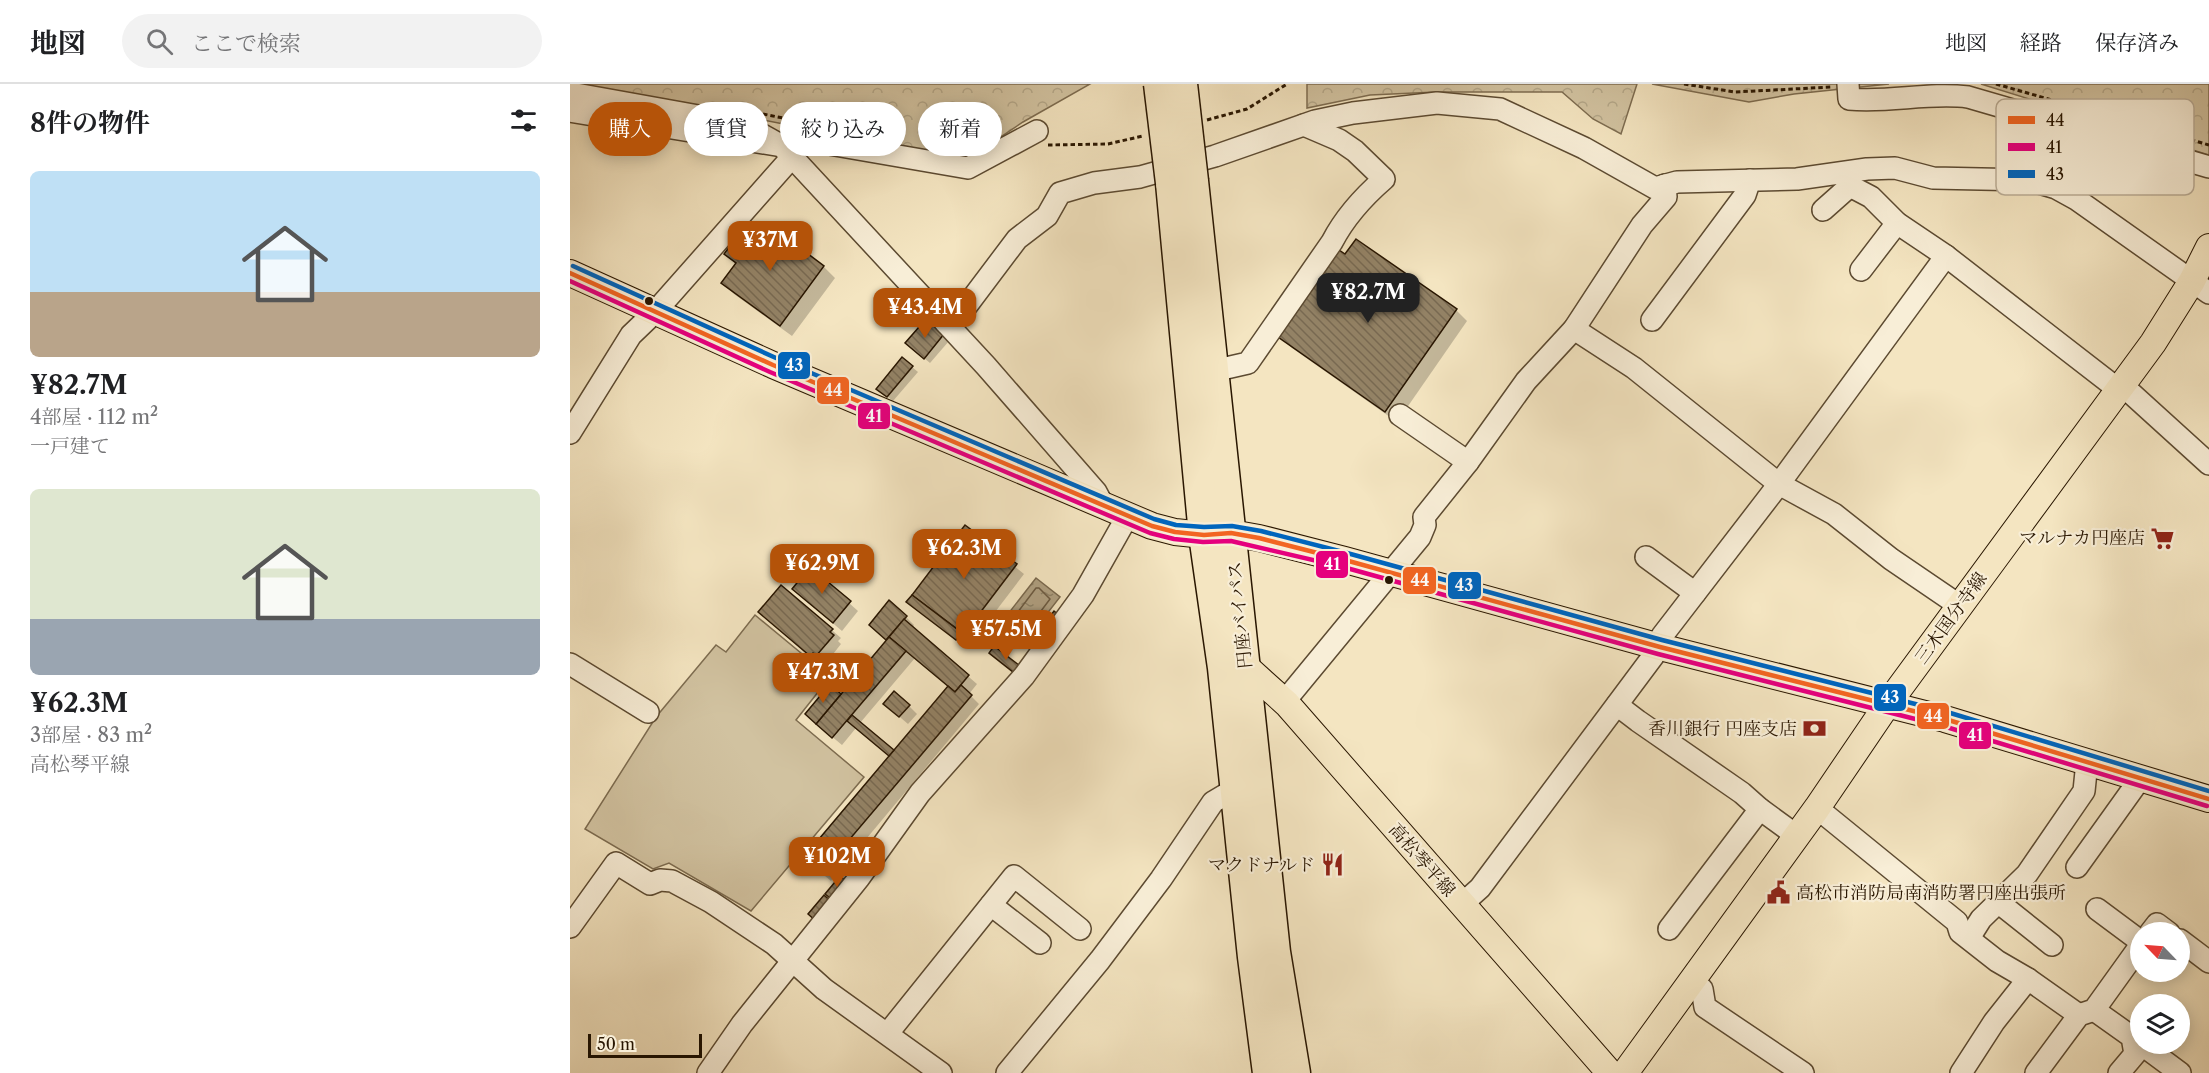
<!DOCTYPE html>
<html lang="ja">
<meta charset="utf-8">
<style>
:root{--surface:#fff;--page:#f2f2f2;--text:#202124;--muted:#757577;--line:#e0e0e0;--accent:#b45309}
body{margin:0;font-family:"Libre Caslon Text","Noto Serif JP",serif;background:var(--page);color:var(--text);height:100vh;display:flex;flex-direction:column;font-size:22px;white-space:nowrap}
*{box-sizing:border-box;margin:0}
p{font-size:20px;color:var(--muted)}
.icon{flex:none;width:33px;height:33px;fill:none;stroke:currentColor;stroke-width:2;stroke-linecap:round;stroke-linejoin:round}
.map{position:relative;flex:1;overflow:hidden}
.side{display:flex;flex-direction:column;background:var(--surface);width:570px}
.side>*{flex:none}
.banner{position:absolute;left:18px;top:18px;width:570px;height:54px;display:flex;gap:12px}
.needle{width:39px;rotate:295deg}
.tools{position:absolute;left:1560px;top:838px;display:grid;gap:12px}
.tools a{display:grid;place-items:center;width:60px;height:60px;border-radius:50%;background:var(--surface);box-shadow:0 3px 15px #0003;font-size:30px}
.scale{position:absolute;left:18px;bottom:15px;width:114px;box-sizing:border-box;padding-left:6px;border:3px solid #291601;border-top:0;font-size:16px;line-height:21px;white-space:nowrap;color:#291601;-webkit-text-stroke:4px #f8eed7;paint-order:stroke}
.price{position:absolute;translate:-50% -51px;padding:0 14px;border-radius:12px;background:var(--accent);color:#fff;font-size:20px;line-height:39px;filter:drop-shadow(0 2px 3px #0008)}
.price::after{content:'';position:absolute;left:50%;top:36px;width:18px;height:14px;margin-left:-9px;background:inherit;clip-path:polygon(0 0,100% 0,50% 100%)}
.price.selected{background:#222;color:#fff}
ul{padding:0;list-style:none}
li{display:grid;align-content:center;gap:12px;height:318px;padding:0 30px}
li span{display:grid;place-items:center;height:186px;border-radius:9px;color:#555}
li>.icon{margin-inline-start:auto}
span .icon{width:108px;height:108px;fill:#fffc;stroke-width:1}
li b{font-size:26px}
h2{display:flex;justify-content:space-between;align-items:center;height:72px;padding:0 30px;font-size:26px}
.pill{padding:0 21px;border-radius:27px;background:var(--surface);box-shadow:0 3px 15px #0003;font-size:21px;line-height:54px}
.pill.selected{background:var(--accent);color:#fff}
header{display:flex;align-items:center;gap:36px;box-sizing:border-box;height:84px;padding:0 30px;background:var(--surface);border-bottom:2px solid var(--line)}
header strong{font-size:28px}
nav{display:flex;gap:33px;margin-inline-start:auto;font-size:21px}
.search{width:420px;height:54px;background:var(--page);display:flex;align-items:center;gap:15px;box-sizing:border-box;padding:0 21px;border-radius:33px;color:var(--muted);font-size:22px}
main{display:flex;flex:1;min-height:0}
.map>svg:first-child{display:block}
.park{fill:url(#park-crowns);stroke:#7d6c50;stroke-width:1.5}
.pitch{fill:#d1c2a0;stroke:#7d6c50;stroke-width:1.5}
.water{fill:url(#water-ripples);stroke:#79684d;stroke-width:1.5}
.shadow{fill:#0003;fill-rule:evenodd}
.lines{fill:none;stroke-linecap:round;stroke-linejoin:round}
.shore{stroke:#6c5a40;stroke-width:1.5}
.building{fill:url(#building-back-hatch);stroke:#291601;stroke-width:1.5}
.minor-casing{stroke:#5c4a31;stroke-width:24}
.major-casing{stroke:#291601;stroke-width:28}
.highway-casing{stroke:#291601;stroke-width:33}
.path{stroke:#291601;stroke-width:3;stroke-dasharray:4.5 3;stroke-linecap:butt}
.minor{stroke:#f8eed7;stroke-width:21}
.major{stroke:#f4e5c1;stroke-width:26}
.highway{stroke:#f4e5c1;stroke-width:30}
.highway-bridge-casing{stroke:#291601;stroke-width:33;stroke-linecap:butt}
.highway-bridge{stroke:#f4e5c1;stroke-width:30}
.bus-1-casing{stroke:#f8eed7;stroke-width:9}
.bus-2-casing{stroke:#f8eed7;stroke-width:9}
.bus-3-casing{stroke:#f8eed7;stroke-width:9}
.bus-1{stroke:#f26522;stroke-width:4.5}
.bus-2{stroke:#e5007d;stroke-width:4.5}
.bus-3{stroke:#0065bd;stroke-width:4.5}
.bus-dot{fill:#291601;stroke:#f8eed7;stroke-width:2}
.labels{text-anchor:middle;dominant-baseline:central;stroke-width:4.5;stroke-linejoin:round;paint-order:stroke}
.poi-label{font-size:18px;fill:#291601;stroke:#f8eed7;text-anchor:end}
.street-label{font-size:18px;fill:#291601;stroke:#f8eed7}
.key{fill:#f8eed7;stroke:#baad97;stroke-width:1.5}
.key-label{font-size:16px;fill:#291601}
.line-badge{stroke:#f8eed7;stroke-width:2}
.badge-label{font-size:16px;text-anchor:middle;font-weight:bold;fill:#fff}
</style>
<header>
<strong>地図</strong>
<div class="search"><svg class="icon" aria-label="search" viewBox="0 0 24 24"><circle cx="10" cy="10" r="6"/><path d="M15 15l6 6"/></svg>ここで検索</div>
<nav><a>地図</a><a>経路</a><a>保存済み</a></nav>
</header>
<main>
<section class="side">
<h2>8件の物件<svg class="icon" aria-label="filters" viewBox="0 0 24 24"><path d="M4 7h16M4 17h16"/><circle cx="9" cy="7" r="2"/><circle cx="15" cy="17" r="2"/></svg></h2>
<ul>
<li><span style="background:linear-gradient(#bfe0f5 65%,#b9a48a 0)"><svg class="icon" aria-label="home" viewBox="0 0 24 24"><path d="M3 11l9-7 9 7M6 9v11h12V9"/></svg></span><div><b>¥82.7M</b><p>4部屋 · 112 m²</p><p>一戸建て</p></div></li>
<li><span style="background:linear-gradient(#dfe7d0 70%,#9aa5b1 0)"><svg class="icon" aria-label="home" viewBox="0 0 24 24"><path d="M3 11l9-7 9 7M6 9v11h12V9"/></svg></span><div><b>¥62.3M</b><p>3部屋 · 83 m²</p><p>高松琴平線</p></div></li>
</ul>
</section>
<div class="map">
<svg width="1639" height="989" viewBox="0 0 1639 989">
<defs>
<pattern id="park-crowns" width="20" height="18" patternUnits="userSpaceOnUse" patternTransform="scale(1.5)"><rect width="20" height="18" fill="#d1c2a0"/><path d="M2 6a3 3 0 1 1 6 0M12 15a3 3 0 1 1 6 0" fill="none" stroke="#b3a688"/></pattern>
<pattern id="water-ripples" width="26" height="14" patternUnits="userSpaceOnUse" patternTransform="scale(1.5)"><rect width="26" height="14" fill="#af9f80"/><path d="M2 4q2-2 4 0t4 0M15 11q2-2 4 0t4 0" fill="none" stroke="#8e8166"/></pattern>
<pattern id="building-back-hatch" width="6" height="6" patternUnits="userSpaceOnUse" patternTransform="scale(1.5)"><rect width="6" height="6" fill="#938265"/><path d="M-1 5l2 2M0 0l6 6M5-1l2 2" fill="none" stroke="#786951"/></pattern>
</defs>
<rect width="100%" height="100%" fill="#f4e5c1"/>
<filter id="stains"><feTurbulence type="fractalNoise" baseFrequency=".00333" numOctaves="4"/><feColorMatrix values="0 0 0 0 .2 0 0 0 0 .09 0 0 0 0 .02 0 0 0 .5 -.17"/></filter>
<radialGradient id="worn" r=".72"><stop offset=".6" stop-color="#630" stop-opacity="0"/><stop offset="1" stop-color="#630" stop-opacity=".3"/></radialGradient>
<g class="park">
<path d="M10 0H520L453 38 396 76Z"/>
<path d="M737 0H1067L1051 50 1023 35 992 8H866L800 11 737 24Z"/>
<path d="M1082 0H1319L1224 10 1179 18Z"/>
<path d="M1411 0H1639V71Z"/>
</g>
<path class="pitch" d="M185 531 260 593 226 636 294 693 181 827 99 779 83 785 15 745 86 633 146 561 156 568Z"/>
<path class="water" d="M466 494 490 513 455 558 431 539Z"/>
<g class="shadow">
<path d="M155 170 254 183 265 194 222 252 164 210 153 199 167 181Z"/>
<path d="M775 172 886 226 897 237 827 338 722 264 710 253Z"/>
<path d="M356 237 379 257 360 279 342 264Z"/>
<path d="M342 283 348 288 323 317 308 305Z"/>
<path d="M396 443 454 490 403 557 401 556 395 564 338 518Z"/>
<path d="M241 485 288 527 272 547 232 513Z"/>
<path d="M212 503 271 554 268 557 271 560 256 579 252 576 250 579 199 536Z"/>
<path d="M336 533 344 541 342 544 407 600 399 610 409 620 261 797 243 782 320 673 286 644 272 661 242 636 260 602 271 612 318 557 309 549ZM345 574 379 603 324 668 290 639Z"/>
<path d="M339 622 347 630 338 640 324 628Z"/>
</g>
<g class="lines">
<path class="shore" d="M466 504H469L480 515 456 547 453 548 442 540 441 537Z"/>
</g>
<g class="building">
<path d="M196 138 254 182 210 242 151 199 166 179 154 170 170 148 182 157Z"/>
<path d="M786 155 887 225 815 328 708 253 769 166 775 170Z"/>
<path d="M356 235 374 250 354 275 335 259Z"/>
<path d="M332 273 343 282 317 313 306 305Z"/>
<path d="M395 441 447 480 394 550 342 511Z"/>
<path d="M240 483 281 517 263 539 222 505Z"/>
<path d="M211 501 263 545 260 548 264 551 246 572 243 569 240 572 188 528Z"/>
<path d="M342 511 392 549 386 556 336 518Z"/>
<path d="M319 516 337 532 316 556 299 541Z"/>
<path d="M484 527 490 532 475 552 469 547Z"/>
<path d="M334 535 399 591 385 608 319 553Z"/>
<path d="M319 553 336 567 262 654 246 640Z"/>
<path d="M424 562 454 585 448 592 419 569Z"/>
<path d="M260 600 271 610 246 640 235 630Z"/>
<path d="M391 601 402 611 251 789 233 774 378 602 385 608Z"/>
<path d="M324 607 340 621 329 633 313 620Z"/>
<path d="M282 631 324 666 319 672 277 637Z"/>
<path d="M280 778 288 786 282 793 273 786Z"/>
<path d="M270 792 279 799 264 817 255 810Z"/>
<path d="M254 811 263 819 247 838 238 830Z"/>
</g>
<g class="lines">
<defs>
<g id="minor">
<path d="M1278 0 1279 15C1319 19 1358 8 1398 13L1639 83"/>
<path d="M0 9 173 40 212 62 230 55 398 84 467 47"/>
<path d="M0 27 212 62 416 282 526 408 534 423"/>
<path d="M1277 89 1280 102 1301 113 1327 139 1376 172 1549 306"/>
<path d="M1253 126 1280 102"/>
<path d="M1291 186 1327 139"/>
<path d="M1082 236 1175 111 1180 96"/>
<path d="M376 239 392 228 447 155 477 132 490 109 524 99 570 93 645 72 745 37 783 29 867 19 930 25 1014 64 1085 104 1107 98 1227 95 1297 85 1325 84 1363 94 1459 96 1486 104 1506 115 1639 209"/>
<path d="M1004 245 1064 284 1209 400 1264 430 1321 475 1390 522"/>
<path d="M643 287 678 279 762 158C775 133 792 114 814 95L785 67 769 56 734 41"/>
<path d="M1552 301 1639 380"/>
<path d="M830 331 898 378"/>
<path d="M0 349 61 251 85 228 222 73"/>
<path d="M1076 473 1125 509"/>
<path d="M0 580 78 628"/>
<path d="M714 618 850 453 855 441 854 433 898 378 956 297 1004 245 1072 141 1096 113 1095 101"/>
<path d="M1047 621 1068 637 1172 709 1190 725 1227 752"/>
<path d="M1247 724 1387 838 1390 848 1427 877 1458 895 1509 931"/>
<path d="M1507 783 1570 695"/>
<path d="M1428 818 1482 861"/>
<path d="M421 821 470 859"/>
<path d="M891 821 910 804 1090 563 1092 552 1209 400 1376 172"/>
<path d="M1527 825 1570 857"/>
<path d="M0 843 46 779 80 800 90 796 102 797 141 818 204 860 254 905 371 989"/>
<path d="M1099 845 1190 725"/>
<path d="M1580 849 1587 840 1599 849"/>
<path d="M1399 854 1411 835 1457 790 1514 707 1517 678"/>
<path d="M1610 856 1639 878"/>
<path d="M1123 897 1132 905 1135 923 1233 989"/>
<path d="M1524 926 1562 953 1565 970 1549 989"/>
<path d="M318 949 444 792 510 845"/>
<path d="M1571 960 1610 989"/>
<path d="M138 989 172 940 289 794 350 709 454 592 513 511 557 433"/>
<path d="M437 989 530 876 591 795 643 718 665 705"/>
<path d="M1391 989 1424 938 1458 895"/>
<path d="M1466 989 1509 931 1524 926 1570 862"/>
</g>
<g id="major">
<path d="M0 189 203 281 582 442 605 448 634 451 661 449 689 454 775 476 1090 563 1375 635 1639 715"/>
<path d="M662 584 676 583 717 620 1040 989"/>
<path d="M1055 989 1247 724 1317 621 1583 259 1622 197 1639 163"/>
</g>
<g id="highway">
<path d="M623 97 705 868 725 989"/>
<path d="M601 99 634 451 653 584 683 873 698 989"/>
</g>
</defs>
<use href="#minor" class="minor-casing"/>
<use href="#major" class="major-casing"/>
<use href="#highway" class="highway-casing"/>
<g class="path">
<path d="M1114 0 1165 8 1262 3"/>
<path d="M1426 0 1639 61"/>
<path d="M193 30 228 37"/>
<path d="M637 36 677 25 717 0"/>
<path d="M355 57 403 61"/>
<path d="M478 61 538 60 573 52"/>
</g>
<use href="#minor" class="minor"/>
<use href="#major" class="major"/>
<use href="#highway" class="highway"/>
<defs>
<g id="highway-bridge">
<path d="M589 0 601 99"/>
<path d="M612 0 623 97"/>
</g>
</defs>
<use href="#highway-bridge" class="highway-bridge-casing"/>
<use href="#highway-bridge" class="highway-bridge"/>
<defs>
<path id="bus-1" d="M0 189 203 281 582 442 605 448 634 451 661 449 689 454 775 476 1090 563 1375 635 1639 715"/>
<path id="bus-2" d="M0 197 200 288 580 449 604 455 633 458 661 457 773 483 1088 570 1373 642 1637 722"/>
<path id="bus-3" d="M3 182 206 274 584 435 606 441 634 443 662 442 691 447 777 469 1092 556 1377 628 1639 707"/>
</defs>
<use href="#bus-1" class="bus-1-casing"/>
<use href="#bus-2" class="bus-2-casing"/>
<use href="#bus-3" class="bus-3-casing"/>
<use href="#bus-1" class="bus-1"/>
<use href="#bus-2" class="bus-2"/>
<use href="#bus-3" class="bus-3"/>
</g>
<defs>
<symbol id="supermarket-bare" viewBox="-9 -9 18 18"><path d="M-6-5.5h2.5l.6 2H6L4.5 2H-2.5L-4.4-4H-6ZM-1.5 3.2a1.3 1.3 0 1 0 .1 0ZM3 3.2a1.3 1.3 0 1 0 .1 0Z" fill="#8f2418" stroke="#f8eed7" stroke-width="2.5" paint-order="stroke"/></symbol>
<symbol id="bank-bare" viewBox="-9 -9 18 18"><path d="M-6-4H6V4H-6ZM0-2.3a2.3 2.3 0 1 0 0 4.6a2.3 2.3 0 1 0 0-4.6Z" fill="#8f2418" stroke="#f8eed7" stroke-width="2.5" paint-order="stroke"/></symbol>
<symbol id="restaurant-bare" viewBox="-9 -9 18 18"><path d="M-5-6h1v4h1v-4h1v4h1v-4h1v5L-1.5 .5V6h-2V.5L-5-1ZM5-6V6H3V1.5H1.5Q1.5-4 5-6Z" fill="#8f2418" stroke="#f8eed7" stroke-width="2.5" paint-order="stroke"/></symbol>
<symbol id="civic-bare" viewBox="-9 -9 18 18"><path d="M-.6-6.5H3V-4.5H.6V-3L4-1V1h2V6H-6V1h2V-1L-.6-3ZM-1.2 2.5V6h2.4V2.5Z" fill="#8f2418" stroke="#f8eed7" stroke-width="2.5" paint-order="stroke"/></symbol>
</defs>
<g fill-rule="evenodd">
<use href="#supermarket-bare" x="1576" y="438" width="33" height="33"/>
<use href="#bank-bare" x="1228" y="628" width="33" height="33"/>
<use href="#restaurant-bare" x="746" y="764" width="33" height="33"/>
<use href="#civic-bare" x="1192" y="792" width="33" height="33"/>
</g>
<g class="bus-dot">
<circle cx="79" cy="217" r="5"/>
<circle cx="819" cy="496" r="5"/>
</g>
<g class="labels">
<g class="poi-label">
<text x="1575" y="454">マルナカ円座店</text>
<text x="1227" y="645">香川銀行 円座支店</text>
<text x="745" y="781">マクドナルド</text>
<text x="1226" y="809" text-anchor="start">高松市消防局南消防署円座出張所</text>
</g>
<g class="street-label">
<text transform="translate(670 531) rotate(-96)">円座バイパス</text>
<text transform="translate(1381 534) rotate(-54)">三木国分寺線</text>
<text transform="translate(852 776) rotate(49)">高松琴平線</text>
</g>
</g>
<rect x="1426" y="15" width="198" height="96" rx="9" class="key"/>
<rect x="1438" y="32" width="27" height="8" fill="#f26522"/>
<rect x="1438" y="59" width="27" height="8" fill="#e5007d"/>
<rect x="1438" y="86" width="27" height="8" fill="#0065bd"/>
<g class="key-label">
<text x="1476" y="42">44</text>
<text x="1476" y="69">41</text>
<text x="1476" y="96">43</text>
</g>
<g class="line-badge">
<rect x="207" y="267" width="34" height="29" rx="6" fill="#0065bd"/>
<rect x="246" y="292" width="34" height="29" rx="6" fill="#f26522"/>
<rect x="287" y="318" width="34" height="28" rx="6" fill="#e5007d"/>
<rect x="745" y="466" width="34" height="29" rx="6" fill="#e5007d"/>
<rect x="832" y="482" width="35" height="29" rx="6" fill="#f26522"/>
<rect x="877" y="487" width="35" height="29" rx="6" fill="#0065bd"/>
<rect x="1303" y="599" width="34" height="29" rx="6" fill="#0065bd"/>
<rect x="1346" y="618" width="34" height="28" rx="6" fill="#f26522"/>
<rect x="1388" y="637" width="34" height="29" rx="6" fill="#e5007d"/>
</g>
<g class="badge-label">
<text x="224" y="287">43</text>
<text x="263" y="312">44</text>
<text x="304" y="338">41</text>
<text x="762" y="486">41</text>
<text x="850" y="502">44</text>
<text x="894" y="507">43</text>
<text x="1320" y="619">43</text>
<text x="1363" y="638">44</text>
<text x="1405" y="657">41</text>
</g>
<rect width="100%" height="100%" filter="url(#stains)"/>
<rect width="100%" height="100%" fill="url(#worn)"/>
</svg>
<div class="tools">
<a><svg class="needle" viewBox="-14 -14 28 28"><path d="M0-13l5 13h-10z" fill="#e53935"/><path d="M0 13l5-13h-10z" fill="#757577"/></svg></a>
<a><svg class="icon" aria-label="layers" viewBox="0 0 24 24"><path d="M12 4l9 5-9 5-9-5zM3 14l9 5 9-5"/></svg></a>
</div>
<div class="scale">50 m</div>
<b class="price" style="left:200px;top:188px">¥37M</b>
<b class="price selected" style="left:798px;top:240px">¥82.7M</b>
<b class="price" style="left:355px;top:255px">¥43.4M</b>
<b class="price" style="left:394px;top:496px">¥62.3M</b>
<b class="price" style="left:252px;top:511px">¥62.9M</b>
<b class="price" style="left:436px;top:577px">¥57.5M</b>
<b class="price" style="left:253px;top:620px">¥47.3M</b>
<b class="price" style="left:267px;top:804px">¥102M</b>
<div class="banner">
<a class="pill selected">購入</a>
<a class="pill">賃貸</a>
<a class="pill">絞り込み</a>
<a class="pill">新着</a>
</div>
</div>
</main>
